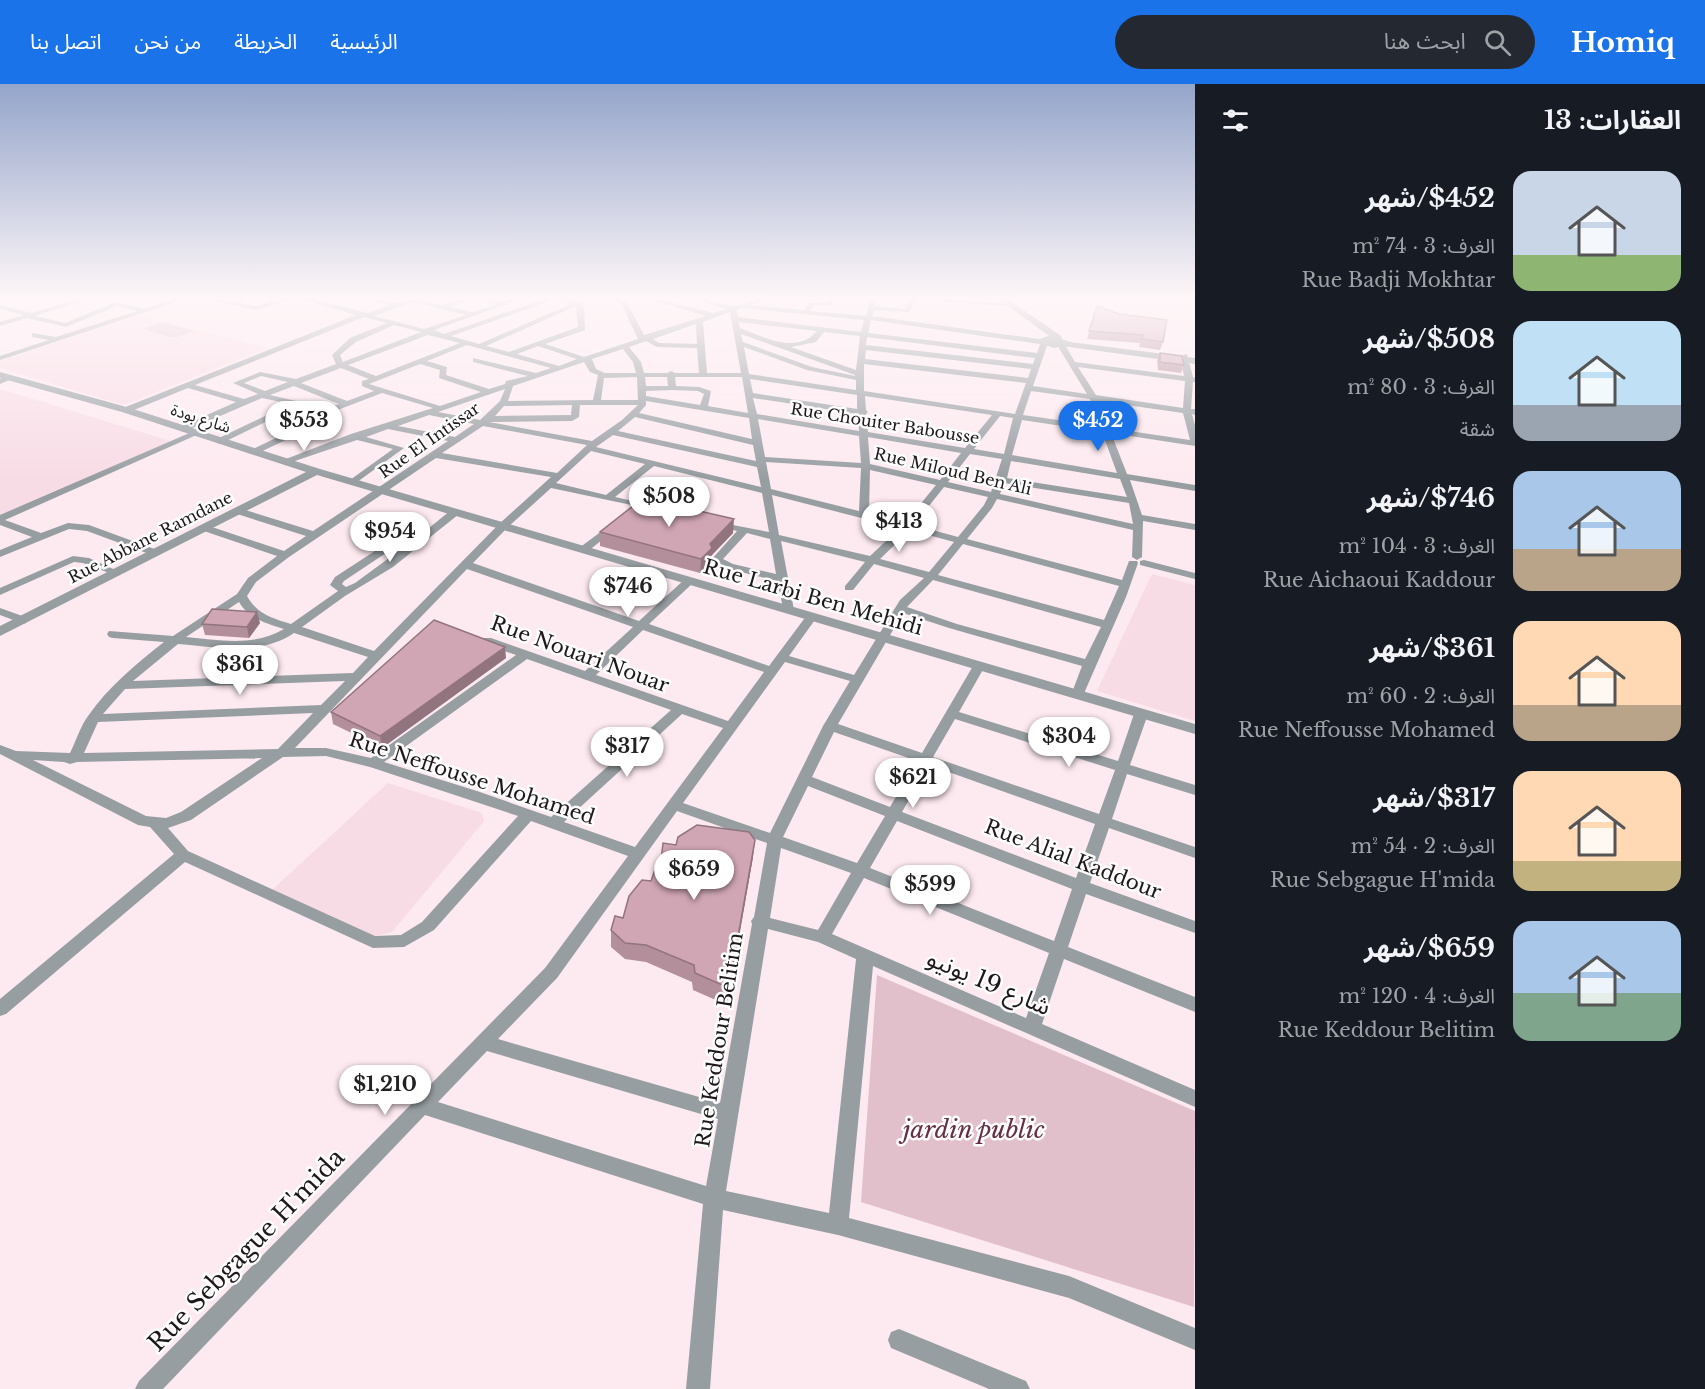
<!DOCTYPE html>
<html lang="ar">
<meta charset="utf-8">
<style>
:root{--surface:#171b24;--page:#242831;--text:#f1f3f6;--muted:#9ea1a6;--accent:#1a73e8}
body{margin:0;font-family:"Libre Baskerville","Noto Sans Arabic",serif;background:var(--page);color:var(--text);direction:rtl;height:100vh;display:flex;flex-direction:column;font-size:22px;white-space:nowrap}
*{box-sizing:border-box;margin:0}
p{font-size:20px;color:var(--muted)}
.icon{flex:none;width:33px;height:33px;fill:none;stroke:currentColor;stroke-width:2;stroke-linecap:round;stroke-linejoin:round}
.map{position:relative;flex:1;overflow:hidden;direction:ltr}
.side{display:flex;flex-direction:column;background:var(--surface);width:510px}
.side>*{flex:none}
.price{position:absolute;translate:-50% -51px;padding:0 14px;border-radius:21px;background:#fff;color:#222;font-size:20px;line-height:39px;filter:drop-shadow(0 2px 3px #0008)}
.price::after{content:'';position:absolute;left:50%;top:36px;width:18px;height:14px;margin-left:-9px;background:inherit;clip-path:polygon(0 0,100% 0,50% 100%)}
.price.current{background:var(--accent);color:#fff}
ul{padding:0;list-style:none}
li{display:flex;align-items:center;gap:18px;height:150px;padding:0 24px}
li span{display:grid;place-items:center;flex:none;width:168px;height:120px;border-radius:18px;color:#555}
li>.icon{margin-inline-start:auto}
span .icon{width:72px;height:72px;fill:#fffc;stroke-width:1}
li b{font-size:26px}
h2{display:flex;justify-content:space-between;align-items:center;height:72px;padding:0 24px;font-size:26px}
header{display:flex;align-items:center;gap:36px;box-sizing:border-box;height:84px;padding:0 30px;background:var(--accent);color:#fff}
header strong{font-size:28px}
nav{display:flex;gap:33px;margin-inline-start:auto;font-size:21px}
.search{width:420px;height:54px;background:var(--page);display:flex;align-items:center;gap:15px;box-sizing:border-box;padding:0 21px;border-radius:33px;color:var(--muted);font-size:22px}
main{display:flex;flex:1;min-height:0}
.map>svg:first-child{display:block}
.built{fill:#f8dce5}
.green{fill:#e1c0cb}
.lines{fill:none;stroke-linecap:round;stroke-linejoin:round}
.minor{fill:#979ea2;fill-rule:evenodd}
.tertiary{fill:#979ea2;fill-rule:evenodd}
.wall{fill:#b38f9b}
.shaded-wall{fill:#92747e}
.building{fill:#d0a6b4;stroke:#92747e;stroke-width:1.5}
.labels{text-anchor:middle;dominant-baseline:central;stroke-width:5;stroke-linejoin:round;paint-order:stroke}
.far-street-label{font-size:16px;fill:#1e181a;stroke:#fdfdfd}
.street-label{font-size:20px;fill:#1e181a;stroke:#fdfdfd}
.near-street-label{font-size:24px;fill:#1e181a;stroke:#fdfdfd}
.near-park-label{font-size:24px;font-style:italic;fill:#652e45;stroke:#fdfdfd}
</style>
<header>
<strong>Homiq</strong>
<div class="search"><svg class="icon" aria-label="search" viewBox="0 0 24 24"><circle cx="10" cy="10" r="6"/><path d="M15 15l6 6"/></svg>ابحث هنا</div>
<nav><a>الرئيسية</a><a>الخريطة</a><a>من نحن</a><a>اتصل بنا</a></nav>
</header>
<main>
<section class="side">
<h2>العقارات: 13<svg class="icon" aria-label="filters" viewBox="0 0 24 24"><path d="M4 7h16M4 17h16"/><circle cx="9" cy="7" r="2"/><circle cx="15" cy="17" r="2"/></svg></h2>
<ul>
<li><span style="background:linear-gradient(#c9d6e8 70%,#8fb573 0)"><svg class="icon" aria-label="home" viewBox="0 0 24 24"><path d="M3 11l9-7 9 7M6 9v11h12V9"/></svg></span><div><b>$452/شهر</b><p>الغرف: 3 · 74 m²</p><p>Rue Badji Mokhtar</p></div></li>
<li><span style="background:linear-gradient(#bfe0f5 70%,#9aa5b1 0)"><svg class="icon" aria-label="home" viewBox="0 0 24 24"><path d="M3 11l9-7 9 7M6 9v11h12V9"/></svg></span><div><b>$508/شهر</b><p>الغرف: 3 · 80 m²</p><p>شقة</p></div></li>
<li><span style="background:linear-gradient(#a9c7e8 65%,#b9a48a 0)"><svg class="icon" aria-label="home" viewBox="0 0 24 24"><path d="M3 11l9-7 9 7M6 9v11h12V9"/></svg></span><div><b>$746/شهر</b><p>الغرف: 3 · 104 m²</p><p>Rue Aichaoui Kaddour</p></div></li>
<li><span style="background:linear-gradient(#ffd9b3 70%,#b9a48a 0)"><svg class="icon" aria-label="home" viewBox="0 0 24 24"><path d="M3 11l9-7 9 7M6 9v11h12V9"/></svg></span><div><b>$361/شهر</b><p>الغرف: 2 · 60 m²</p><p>Rue Neffousse Mohamed</p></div></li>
<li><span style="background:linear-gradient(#ffd9b3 75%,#c2b280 0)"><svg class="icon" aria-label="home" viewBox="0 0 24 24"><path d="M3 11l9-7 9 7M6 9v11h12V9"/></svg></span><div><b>$317/شهر</b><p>الغرف: 2 · 54 m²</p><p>Rue Sebgague H'mida</p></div></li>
<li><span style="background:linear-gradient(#a9c7e8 60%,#7fa58c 0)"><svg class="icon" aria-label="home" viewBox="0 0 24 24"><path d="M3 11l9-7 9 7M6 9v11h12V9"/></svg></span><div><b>$659/شهر</b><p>الغرف: 4 · 120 m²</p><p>Rue Keddour Belitim</p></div></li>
</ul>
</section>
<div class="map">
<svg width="1195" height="1305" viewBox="0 0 1195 1305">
<rect width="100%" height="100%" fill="#fdeaf0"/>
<g class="built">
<path d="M139 231 268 264 124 321 0 284V276Z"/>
<path d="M0 305 171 357 0 433Z"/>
<path d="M1152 490 1195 501V637L1097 607Z"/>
<path d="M388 699 482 729 484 737 392 848 370 853 272 806Z"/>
</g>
<g class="green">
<path d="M163 238 195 247 174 254 142 245Z"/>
<path d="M877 891 1195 1027 1194 1223 861 1118Z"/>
</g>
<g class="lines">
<g class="minor">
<path d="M85 213H94L35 232 65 239 116 218 144 225 182 213H191L0 276V272L49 256 32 253V249L56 253 137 227 117 222 66 243 27 234 0 242V238L24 231 0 225V221L31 229Z"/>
<path d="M196 213H208L256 222 288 213H304L368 229 390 221 361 213C373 213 384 218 395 219 405 219 414 213 424 213L420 216 442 221 465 213H483L505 217 518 213H527L434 246 444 250 550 213C559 213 567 216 576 216 582 217 588 213 595 213L582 220 584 223 585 246 545 260 584 273 638 255 621 219 606 213 626 217 644 251 706 232 641 213H651L713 229 727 225 687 213C703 212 718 222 734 222 746 222 758 213 771 213L750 221 804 226 809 219 827 218 829 213H835L831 221 813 222 810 227 866 232 871 213H877L875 222 905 225 911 213 1014 220 1016 223 916 215 909 228 874 226 872 232 1046 256 1048 259 1033 302 1087 310 1057 261 1058 259H1064L1075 278 1184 292 1180 272 1187 270 1193 293 1195 294V298H1193L1191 325H1195V331L1192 330 1195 341V362L1111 349 1127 390 1195 401V407L1130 396 1142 431 1195 440V446L1143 437 1142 473 1137 476 1132 473 1133 446 997 415 992 424 967 455 1122 496 1129 477H1137L1138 479 1126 513 1082 614 1077 615 1071 611 1082 582 949 544 903 529 838 640 922 669 973 582 979 578 985 582 959 628 1118 677 1134 630 1141 626 1146 627 1148 630 1130 681 1195 701V711L1127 690 1112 735 1195 763V774L1109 744 1090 799 1195 837V849L1086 810 1068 863 1195 913V928L1064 875 1042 940 1195 1006V1023L873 882 849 1134 1069 1192 1195 1244V1266L1069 1214 838 1151 723 1126 710 1305H686L703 1120 425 1031 163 1305H135L139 1297 545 884 628 772 531 737 434 846 404 863 373 864 185 778 6 930 0 932V915L174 770 150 743 138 741 0 670V661L16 667 70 669C76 657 80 643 88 632 108 603 136 580 164 558L113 554 109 553 107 550 109 547 173 552 237 510 248 494 277 472 201 446V442H209L284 467 306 452 234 429V425H242L313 447 448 357 388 345 366 353 404 364 353 401 350 400V396L393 365 357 356 286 380 278 378 351 350 433 324 382 309 335 327 326 337 256 370 253 369V365L320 333 324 329 298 322 220 360 217 359V355L290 320 262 314 183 348 179 345 180 343 236 318 188 304 129 328H123V324L356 231 296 214 256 226ZM473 214 475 215 498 220 473 228 450 223ZM556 215 571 220 479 260 451 252ZM413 218 466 231 424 245 374 232ZM576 222 578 243 509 268 486 262ZM741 224 864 236 861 248 738 233 737 226ZM730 228 741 289H707L703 238ZM364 233 387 239 350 254 332 271 336 280 296 295 260 288 233 299 258 310 244 315 195 301ZM871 236 1040 260 1037 269 868 249ZM739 238 817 247C797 271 764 253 740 244ZM696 240 697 260 659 259 653 255ZM394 241 421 248 343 278 340 271 356 258ZM824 248 860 252 856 286 791 263 816 258ZM741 250 855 291V292L812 283 743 258ZM428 251 460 259 376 292 348 281ZM867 253 1035 274 1033 280 866 261ZM646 257 657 263 697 264 699 289H675L671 287 667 289H644L641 278 629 263ZM467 261 551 284 536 289 473 274V278L528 292 506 297 505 300 489 305 446 291 447 283 427 277ZM538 262 577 275 559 282 517 270ZM744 263 807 286 856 296V306L749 290ZM623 265 633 278 636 289H605L596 285 592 275ZM866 266 1031 285 1028 294 865 275ZM584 278 590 288 598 291 593 316 508 317 513 302ZM420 280 440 286 439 294 481 308 440 322 369 300ZM864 280 1026 299 1015 330 864 307ZM1078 283 1185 297 1183 324 1096 311ZM341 284 369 295 362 297V302L374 307 347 317 301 299ZM261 292 288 298 265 307 244 299ZM637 293 638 316H601L604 294ZM645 293H667L668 302H646ZM675 293H742L748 329 708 322 711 307 699 303 676 302ZM750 295 857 311V325L753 309ZM294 302 339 320 326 324 270 311ZM505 305 500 317 480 336 438 328ZM672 306 698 307 704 310 700 321 646 312V307ZM1031 307 1090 315 1100 342 1023 331ZM865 312 992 331 965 364 868 348 866 330 868 328 866 326ZM753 314 858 330 859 347 757 330ZM646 317 749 334 752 355 639 329 646 321ZM1098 317 1183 329 1190 356 1109 344ZM572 321 571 331 495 332 504 322ZM580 321H638L622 336 592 357 489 338 572 337 579 333ZM429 331 474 340 455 353 398 342ZM1000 332 1013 334 1004 370 974 365ZM635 333 753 361 756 377 618 347ZM758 335 859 352 861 379 765 373ZM1022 336 1102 348 1117 389 1012 371ZM483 342 587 361 557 389 442 369ZM613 351 757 383 761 403 596 363ZM868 353 961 369 940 396 870 380ZM591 367 645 380 606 411 556 399ZM970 370 1002 375 991 408 948 398ZM436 374 551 393 499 440 374 567 302 543 345 512 393 483 459 430V426H451L423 449 401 450 335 493 330 501 338 507 291 540C272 534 257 530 247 512L256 498 289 473ZM1011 377 1120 395 1127 413 1007 394ZM766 378 861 384 859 427 771 405ZM654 382 762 409 769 448 712 437V441L737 447 711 476 725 484 777 497 784 528H792L794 526 781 457 865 478 845 502V506H853L874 480 924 494 900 516 854 591 789 572 817 533 811 530 807 531 769 582 649 540 693 499V495H685L639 537 473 479 507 444 551 404 655 426V422L615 413ZM870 386 936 401 905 439 869 429ZM1004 399 1129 419 1133 440 1000 410ZM944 403 988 413 984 421 958 453 914 441ZM772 411 900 444 870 472 779 451ZM910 446 954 458 929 488 880 475ZM747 449 770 455 776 490 733 480 723 475ZM407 455H415L355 499 346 503 342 500 344 497ZM963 460 1119 502 1104 536 938 491ZM467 485 633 543 585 587 491 554H483L481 557 483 560 516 571 371 674 326 664H295ZM933 496 1101 543 1085 575 957 540 907 523ZM239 518C249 535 266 539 284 545 254 563 219 556 186 553ZM643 546 764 588 728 637 596 591ZM294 549 368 573 353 589 133 597 178 560C216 563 261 572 294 549ZM527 575 671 626 551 733 477 707 384 678ZM785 578 850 597 823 642 770 749 683 719ZM345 597 321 621 103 630 125 605ZM313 629 278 665 84 669 98 638ZM682 630 723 644 635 763 564 738ZM955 635 1115 686 1099 730 933 673ZM834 648 917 677 890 723 812 693ZM326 672 370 683 518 732 422 838 401 851 375 852 188 767 168 744 191 736 283 673ZM262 674 181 728 166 734 146 732 33 676 64 678 70 680 77 678ZM929 681 1095 740 1076 794 902 728ZM808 702 885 732 857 779 783 753ZM677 727 767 759 754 833 751 837 752 840 720 1019 498 955 557 894ZM897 737 1072 805 1054 857 870 784ZM781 764 851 789 818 846 770 834ZM864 794 1049 869 1026 934 832 850ZM768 845 818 858 856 875 829 1129 726 1107ZM487 967 718 1035 706 1102 438 1018Z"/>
<path d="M7 292 14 294 0 300V295Z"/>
<path d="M194 347 201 349 5 436 41 449 68 439 89 441 160 467V471H152L87 447 69 445 0 473V466L32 453 0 441V431Z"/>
<path d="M614 438 618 439V443L587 468H579V464Z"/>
<path d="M73 472 89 474 122 489 117 492 83 479 74 478 0 511V504Z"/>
<path d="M1144 476 1195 489V495L1140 481V477Z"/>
<path d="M0 524 28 534 30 536 24 540 0 531Z"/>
<path d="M899 1245 1026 1297 1030 1305H989L891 1264 888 1256 891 1248Z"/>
</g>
<g class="tertiary">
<path d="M996 213H1005L1061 252 1062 255 1070 258 1195 274V280L1062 262 1054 264 1039 259V255L1049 252Z"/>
<path d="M0 288 130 324 320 385 1195 640V650L317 391 0 552V542L306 388 122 328 0 294Z"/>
</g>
</g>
<g class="wall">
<path d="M1097 222 1163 258 1160 266 1139 263 1140 259 1087 255Z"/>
<path d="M1160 269 1184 281 1181 289 1158 286 1157 277Z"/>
<path d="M600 448 733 449 711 472V479L700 489 600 462Z"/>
<path d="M260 539 249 554 205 551 202 540Z"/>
<path d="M506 574 382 664 333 640 331 628Z"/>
<path d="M753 773 727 921 693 906 692 898 646 878 625 875 611 863V846L623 834 651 797Z"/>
</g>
<g class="shaded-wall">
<path d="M734 435 733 449 711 472V479L700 489 701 475 710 460Z"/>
<path d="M257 528 260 539 249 554 247 543Z"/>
<path d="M505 563 506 574 382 664 380 652Z"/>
<path d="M755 756 753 773 727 921 729 904Z"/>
</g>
<g class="building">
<path d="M1097 222 1119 230 1167 236 1163 258 1142 255 1143 251 1089 247Z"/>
<path d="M1160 269 1182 272 1184 281 1160 278Z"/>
<path d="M643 414 734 435 710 460 712 464 701 475 600 448Z"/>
<path d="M212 525 257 528 247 543 202 540Z"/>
<path d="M434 536 505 563 380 652 331 628Z"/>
<path d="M697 741 749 748 755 756 729 904 695 889 694 881 646 861 625 859 611 846 615 832 623 834 629 812 642 796 651 797 657 780 661 777 663 759 676 761 678 753Z"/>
</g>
<linearGradient id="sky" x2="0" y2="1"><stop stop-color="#94a5ca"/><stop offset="0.54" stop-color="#fef6f8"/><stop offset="1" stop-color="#fef6f8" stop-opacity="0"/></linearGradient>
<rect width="1195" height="395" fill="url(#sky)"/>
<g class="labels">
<g class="far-street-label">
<text transform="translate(201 334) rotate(18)">شارع بودة</text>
<text transform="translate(885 339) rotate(9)">Rue Chouiter Babousse</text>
<text transform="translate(429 356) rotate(-35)">Rue El Intissar</text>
<text transform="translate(953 387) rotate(13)">Rue Miloud Ben Ali</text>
<text transform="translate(150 453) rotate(-27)">Rue Abbane Ramdane</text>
</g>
<g class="street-label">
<text transform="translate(813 513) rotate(16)">Rue Larbi Ben Mehidi</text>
<text transform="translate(580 570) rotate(20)">Rue Nouari Nouar</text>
<text transform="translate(472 694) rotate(18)">Rue Neffousse Mohamed</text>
<text transform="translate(1073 775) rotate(21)">Rue Alial Kaddour</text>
<text transform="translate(719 956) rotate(-81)">Rue Keddour Belitim</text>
</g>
<g class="near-street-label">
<text transform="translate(989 898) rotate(23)">شارع 19 يونيو</text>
<text transform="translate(246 1166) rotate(-46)">Rue Sebgague H'mida</text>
</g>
<g class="near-park-label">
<text x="974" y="1045">jardin public</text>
</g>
</g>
</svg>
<b class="price" style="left:304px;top:368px">$553</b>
<b class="price current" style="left:1098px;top:368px">$452</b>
<b class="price" style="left:669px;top:444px">$508</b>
<b class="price" style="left:899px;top:469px">$413</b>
<b class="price" style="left:390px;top:479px">$954</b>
<b class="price" style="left:628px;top:534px">$746</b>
<b class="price" style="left:240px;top:612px">$361</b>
<b class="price" style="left:1069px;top:684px">$304</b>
<b class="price" style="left:627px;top:694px">$317</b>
<b class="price" style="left:913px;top:725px">$621</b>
<b class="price" style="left:694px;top:817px">$659</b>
<b class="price" style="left:930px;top:832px">$599</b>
<b class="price" style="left:385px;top:1032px">$1,210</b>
</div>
</main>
